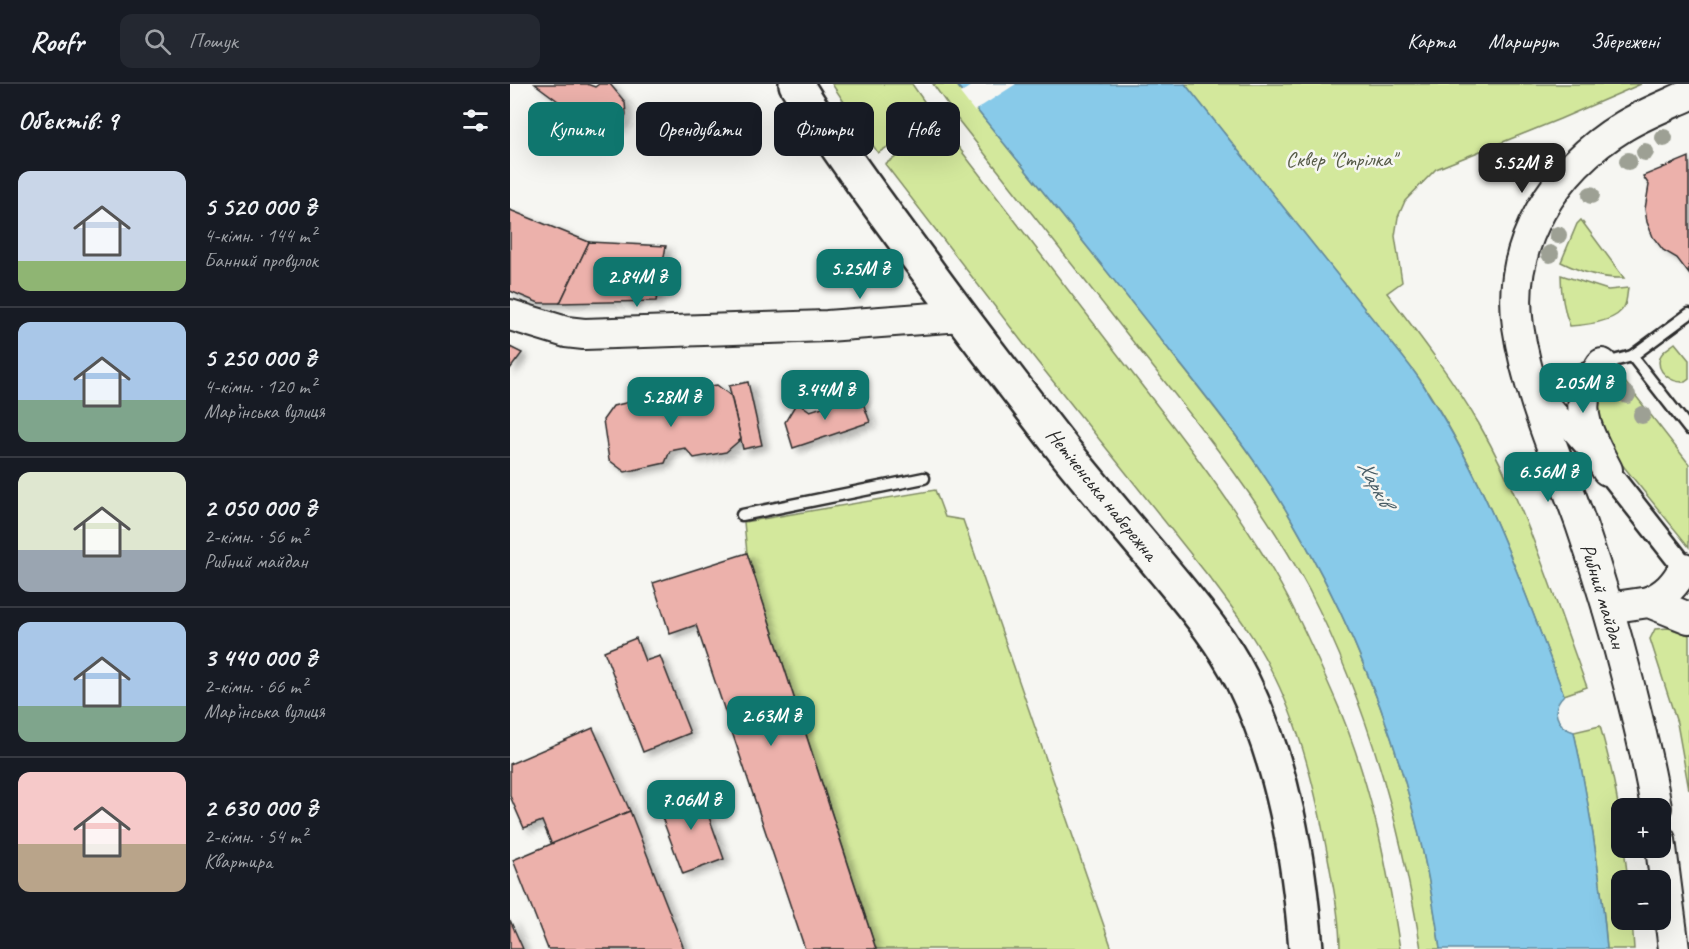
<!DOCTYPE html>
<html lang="uk">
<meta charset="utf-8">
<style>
:root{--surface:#171b24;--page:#242831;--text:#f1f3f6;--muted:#9ea1a6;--line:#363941;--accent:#0f766e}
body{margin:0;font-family:Caveat,sans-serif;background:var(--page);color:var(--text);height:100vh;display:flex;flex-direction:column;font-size:22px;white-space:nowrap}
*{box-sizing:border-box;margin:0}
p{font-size:20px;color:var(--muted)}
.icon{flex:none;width:33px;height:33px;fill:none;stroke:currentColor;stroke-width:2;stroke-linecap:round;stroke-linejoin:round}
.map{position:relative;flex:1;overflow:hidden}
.side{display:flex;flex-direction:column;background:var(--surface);width:510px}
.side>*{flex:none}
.guide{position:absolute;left:18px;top:18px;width:570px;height:54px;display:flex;gap:12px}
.buttons{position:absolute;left:1101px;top:714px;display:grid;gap:12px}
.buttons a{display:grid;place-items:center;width:60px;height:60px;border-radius:12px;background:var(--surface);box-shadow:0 6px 24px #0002;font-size:30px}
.price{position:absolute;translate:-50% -51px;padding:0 14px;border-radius:12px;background:var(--accent);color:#fff;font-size:20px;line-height:39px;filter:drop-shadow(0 2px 3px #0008)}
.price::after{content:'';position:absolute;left:50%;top:36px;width:18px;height:14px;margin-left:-9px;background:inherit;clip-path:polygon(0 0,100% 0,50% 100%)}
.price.selected{background:#222;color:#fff}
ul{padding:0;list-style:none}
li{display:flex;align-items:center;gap:18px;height:150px;padding:0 18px}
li+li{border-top:2px solid var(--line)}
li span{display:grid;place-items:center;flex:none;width:168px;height:120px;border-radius:12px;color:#555}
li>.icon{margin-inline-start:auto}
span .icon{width:72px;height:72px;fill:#fffc;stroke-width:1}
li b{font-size:26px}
h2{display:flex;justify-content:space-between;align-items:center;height:72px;padding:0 18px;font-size:26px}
.tag{padding:0 21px;border-radius:12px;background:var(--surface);box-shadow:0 6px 24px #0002;font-size:21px;line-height:54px}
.tag.selected{background:var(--accent);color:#fff}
header{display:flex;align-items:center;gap:36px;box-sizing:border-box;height:84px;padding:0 30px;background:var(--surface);border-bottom:2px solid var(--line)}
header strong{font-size:28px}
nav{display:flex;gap:33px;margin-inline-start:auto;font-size:21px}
.search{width:420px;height:54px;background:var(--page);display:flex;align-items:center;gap:15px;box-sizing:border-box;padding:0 21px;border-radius:12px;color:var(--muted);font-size:22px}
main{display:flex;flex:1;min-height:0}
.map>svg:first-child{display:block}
.green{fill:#d3e89c;stroke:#7f8a64;stroke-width:1.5}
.water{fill:#88cae9;stroke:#638a9d;stroke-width:1.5}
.pier{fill:#f6f6f2}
.building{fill:#ecb1ab;stroke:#2b2b2b;stroke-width:1.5;filter:url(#shadow)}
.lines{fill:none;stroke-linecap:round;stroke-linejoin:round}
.lane-casing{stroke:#2b2b2b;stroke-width:15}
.street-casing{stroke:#2b2b2b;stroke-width:26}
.secondary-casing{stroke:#2b2b2b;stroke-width:34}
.primary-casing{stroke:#2b2b2b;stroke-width:38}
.lane{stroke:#f6f6f2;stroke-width:10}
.street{stroke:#f6f6f2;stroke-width:21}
.secondary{stroke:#f6f6f2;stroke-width:30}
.primary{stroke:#f6f6f2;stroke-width:33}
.tree{fill:#9da094}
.labels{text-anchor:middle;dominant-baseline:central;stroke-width:5;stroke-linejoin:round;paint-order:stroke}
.park-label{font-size:21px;fill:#555a47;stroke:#f6f6f2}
.street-label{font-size:21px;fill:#2b2b2b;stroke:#f6f6f2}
.water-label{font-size:22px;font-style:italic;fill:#475b64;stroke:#f6f6f2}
</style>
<header>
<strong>Roofr</strong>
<div class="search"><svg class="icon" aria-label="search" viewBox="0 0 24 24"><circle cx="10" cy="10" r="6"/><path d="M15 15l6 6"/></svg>Пошук</div>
<nav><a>Карта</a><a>Маршрут</a><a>Збережені</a></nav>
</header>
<main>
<section class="side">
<h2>Об’єктів: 9<svg class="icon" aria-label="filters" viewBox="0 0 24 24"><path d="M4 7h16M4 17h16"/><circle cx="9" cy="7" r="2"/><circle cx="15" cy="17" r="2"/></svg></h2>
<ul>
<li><span style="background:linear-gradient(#c9d6e8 75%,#8fb573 0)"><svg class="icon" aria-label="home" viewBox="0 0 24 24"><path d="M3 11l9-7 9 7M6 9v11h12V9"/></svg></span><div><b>5 520 000 ₴</b><p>4-кімн. · 144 m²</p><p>Банний провулок</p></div></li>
<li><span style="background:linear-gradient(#a9c7e8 65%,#7fa58c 0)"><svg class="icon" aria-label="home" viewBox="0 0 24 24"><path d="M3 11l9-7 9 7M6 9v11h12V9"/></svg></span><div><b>5 250 000 ₴</b><p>4-кімн. · 120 m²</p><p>Мар’їнська вулиця</p></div></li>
<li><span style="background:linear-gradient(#dfe7d0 65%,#9aa5b1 0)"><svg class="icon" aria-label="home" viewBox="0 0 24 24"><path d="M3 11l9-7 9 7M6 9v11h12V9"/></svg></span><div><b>2 050 000 ₴</b><p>2-кімн. · 56 m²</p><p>Рибний майдан</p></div></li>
<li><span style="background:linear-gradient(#a9c7e8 70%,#7fa58c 0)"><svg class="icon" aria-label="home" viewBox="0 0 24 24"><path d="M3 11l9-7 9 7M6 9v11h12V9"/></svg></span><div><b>3 440 000 ₴</b><p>2-кімн. · 66 m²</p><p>Мар’їнська вулиця</p></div></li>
<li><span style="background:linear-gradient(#f6c9c9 60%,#b9a48a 0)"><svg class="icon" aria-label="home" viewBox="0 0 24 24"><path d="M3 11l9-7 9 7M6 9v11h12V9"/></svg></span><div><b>2 630 000 ₴</b><p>2-кімн. · 54 m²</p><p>Квартира</p></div></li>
</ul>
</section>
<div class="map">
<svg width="1179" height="865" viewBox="0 0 1179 865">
<defs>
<filter id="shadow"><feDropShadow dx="6" dy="4" stdDeviation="3" flood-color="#0004"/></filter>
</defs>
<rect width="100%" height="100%" fill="#f6f6f2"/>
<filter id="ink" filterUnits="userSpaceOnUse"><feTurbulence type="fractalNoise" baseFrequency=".0167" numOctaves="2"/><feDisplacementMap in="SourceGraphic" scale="12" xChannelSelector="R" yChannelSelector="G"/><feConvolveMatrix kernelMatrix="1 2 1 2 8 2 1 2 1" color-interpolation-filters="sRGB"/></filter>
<g filter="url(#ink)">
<g class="green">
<path d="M322 0H402L425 33 368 69Z"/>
<path d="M423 0H446C514 84 582 168 649 253 694 311 743 369 780 433 858 566 910 712 930 865H911C891 741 857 618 799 506 754 422 694 347 635 273 573 194 511 116 449 37Z"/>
<path d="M675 0H1131L1050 35 926 85 895 117 888 133 885 152 892 198 877 209C910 252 942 294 969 340 1015 419 1045 517 1077 603L1054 611C1015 508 978 402 918 308 910 294 899 281 889 268Z"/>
<path d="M433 43C490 118 548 192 605 267 656 333 708 398 752 469 780 513 802 562 823 610 859 690 877 779 890 865H830C830 836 824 807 819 779 807 712 791 642 759 582 744 552 723 525 703 498L526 276 375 80Z"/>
<path d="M1071 136 1114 194C1091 195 1071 188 1051 178L1067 140Z"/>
<path d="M1051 191 1098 206 1118 204C1117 209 1117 218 1114 223 1106 238 1076 241 1060 242 1053 225 1051 210 1051 191Z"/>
<path d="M1165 259 1179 276V295L1175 298C1162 299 1145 288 1150 273 1152 267 1160 263 1165 259Z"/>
<path d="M1098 291 1108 292 1115 298 1179 380V463L1110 378 1080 335Z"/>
<path d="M425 406 435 433 453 436 602 865H366L237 469 234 438Z"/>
<path d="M1159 544 1179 551V706L1167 639 1140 555 1145 545Z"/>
<path d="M1090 642C1101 682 1111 722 1112 764H1114L1118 796H1112V836H1122L1124 865H1097C1091 792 1079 720 1064 648Z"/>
</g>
<path class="water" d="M446 0H675L889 268C899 281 910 294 918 309 978 402 1015 508 1054 611 1040 624 1046 643 1064 648 1079 720 1091 792 1097 865H930C910 712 858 566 780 433 743 369 695 311 649 253 582 168 514 84 446 0Z"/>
<path class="pier" d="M464 0H506L464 27 450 9Z"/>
<g class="building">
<path d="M25 0H77L85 3 89 0H100L115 18 116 30 114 38 107 44 98 48H90Z"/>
<path d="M1179 73V190L1167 174 1153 166 1143 153 1137 138 1135 125 1139 101 1133 92Z"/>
<path d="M0 126 79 158 50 219H29L0 207Z"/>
<path d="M79 158 156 162 146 217 50 219Z"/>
<path d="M0 263 12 269 0 285Z"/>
<path d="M238 298 252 361 233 365 219 302Z"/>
<path d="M207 301 221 312 231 355 216 368 184 374 175 364 160 367 155 379 115 388 99 376 93 336 103 322 140 313 148 321 163 318 173 306Z"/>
<path d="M350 311 360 338 283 364 275 338 287 318 300 327Z"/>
<path d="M237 469 344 798 366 865H295L186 541 160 550 143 499Z"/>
<path d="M126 554 135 577 150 572 180 649 133 668 94 567Z"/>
<path d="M83 644 120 727 42 761 32 737 14 744 0 712V680Z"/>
<path d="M189 705 214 775 173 790 147 720Z"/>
<path d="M120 727 174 865H38L3 776Z"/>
<path d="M0 836 13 865H0Z"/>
</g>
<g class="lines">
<defs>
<g id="lane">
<path d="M1122 272 1179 345"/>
<path d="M1023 299 1122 272 1179 230"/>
<path d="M232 431 414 394"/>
</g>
<path id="street" d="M1028 308 1097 386 1179 490"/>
<g id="secondary">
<path d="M0 231 56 248 74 250 317 242 451 232"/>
<path d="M1092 280C1087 288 1081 296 1077 305 1065 332 1085 362 1097 386"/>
<path d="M1139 518C1156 510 1165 501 1174 484"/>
<path d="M1098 524 1139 518 1179 534"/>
<path d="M1146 724C1140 684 1130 645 1120 605 1106 550 1090 495 1071 440 1048 376 1018 310 1008 242 996 160 1045 84 1114 42 1134 30 1157 21 1179 11"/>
<path d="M1150 756 1164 865"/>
</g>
<path id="primary" d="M286 0C327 66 373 127 419 189 464 250 510 310 556 369 588 409 622 448 655 488 683 522 712 556 732 596 773 679 789 774 796 865"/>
</defs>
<use href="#lane" class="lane-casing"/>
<use href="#street" class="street-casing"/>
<use href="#secondary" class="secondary-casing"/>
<use href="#primary" class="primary-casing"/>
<use href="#lane" class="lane"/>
<use href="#street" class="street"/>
<use href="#secondary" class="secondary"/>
<use href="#primary" class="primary"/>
</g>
<g class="tree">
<circle cx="1154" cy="54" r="9"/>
<circle cx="1135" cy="68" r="9"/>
<circle cx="1118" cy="77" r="9"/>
<circle cx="1081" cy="111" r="9"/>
<circle cx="1048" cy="151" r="9"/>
<circle cx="1040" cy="170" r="9"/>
<circle cx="1117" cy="311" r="9"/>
<circle cx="1132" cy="331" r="9"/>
</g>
</g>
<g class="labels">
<g class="park-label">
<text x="831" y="75">Сквер "Стрілка"</text>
</g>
<g class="street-label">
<text transform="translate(592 410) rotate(51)">Нетіченська набережна</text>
<text transform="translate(1093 512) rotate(73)">Рибний майдан</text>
</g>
<g class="water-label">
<text transform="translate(865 399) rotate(61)">Харків</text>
</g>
</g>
</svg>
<div class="buttons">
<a>+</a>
<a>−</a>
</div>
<b class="price selected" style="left:1012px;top:110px">5.52M ₴</b>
<b class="price" style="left:350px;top:216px">5.25M ₴</b>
<b class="price" style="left:127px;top:224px">2.84M ₴</b>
<b class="price" style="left:1073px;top:330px">2.05M ₴</b>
<b class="price" style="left:315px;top:337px">3.44M ₴</b>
<b class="price" style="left:161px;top:344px">5.28M ₴</b>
<b class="price" style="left:1038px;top:419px">6.56M ₴</b>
<b class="price" style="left:261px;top:663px">2.63M ₴</b>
<b class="price" style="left:181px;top:747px">7.06M ₴</b>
<div class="guide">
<a class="tag selected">Купити</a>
<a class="tag">Орендувати</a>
<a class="tag">Фільтри</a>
<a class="tag">Нове</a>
</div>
</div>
</main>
